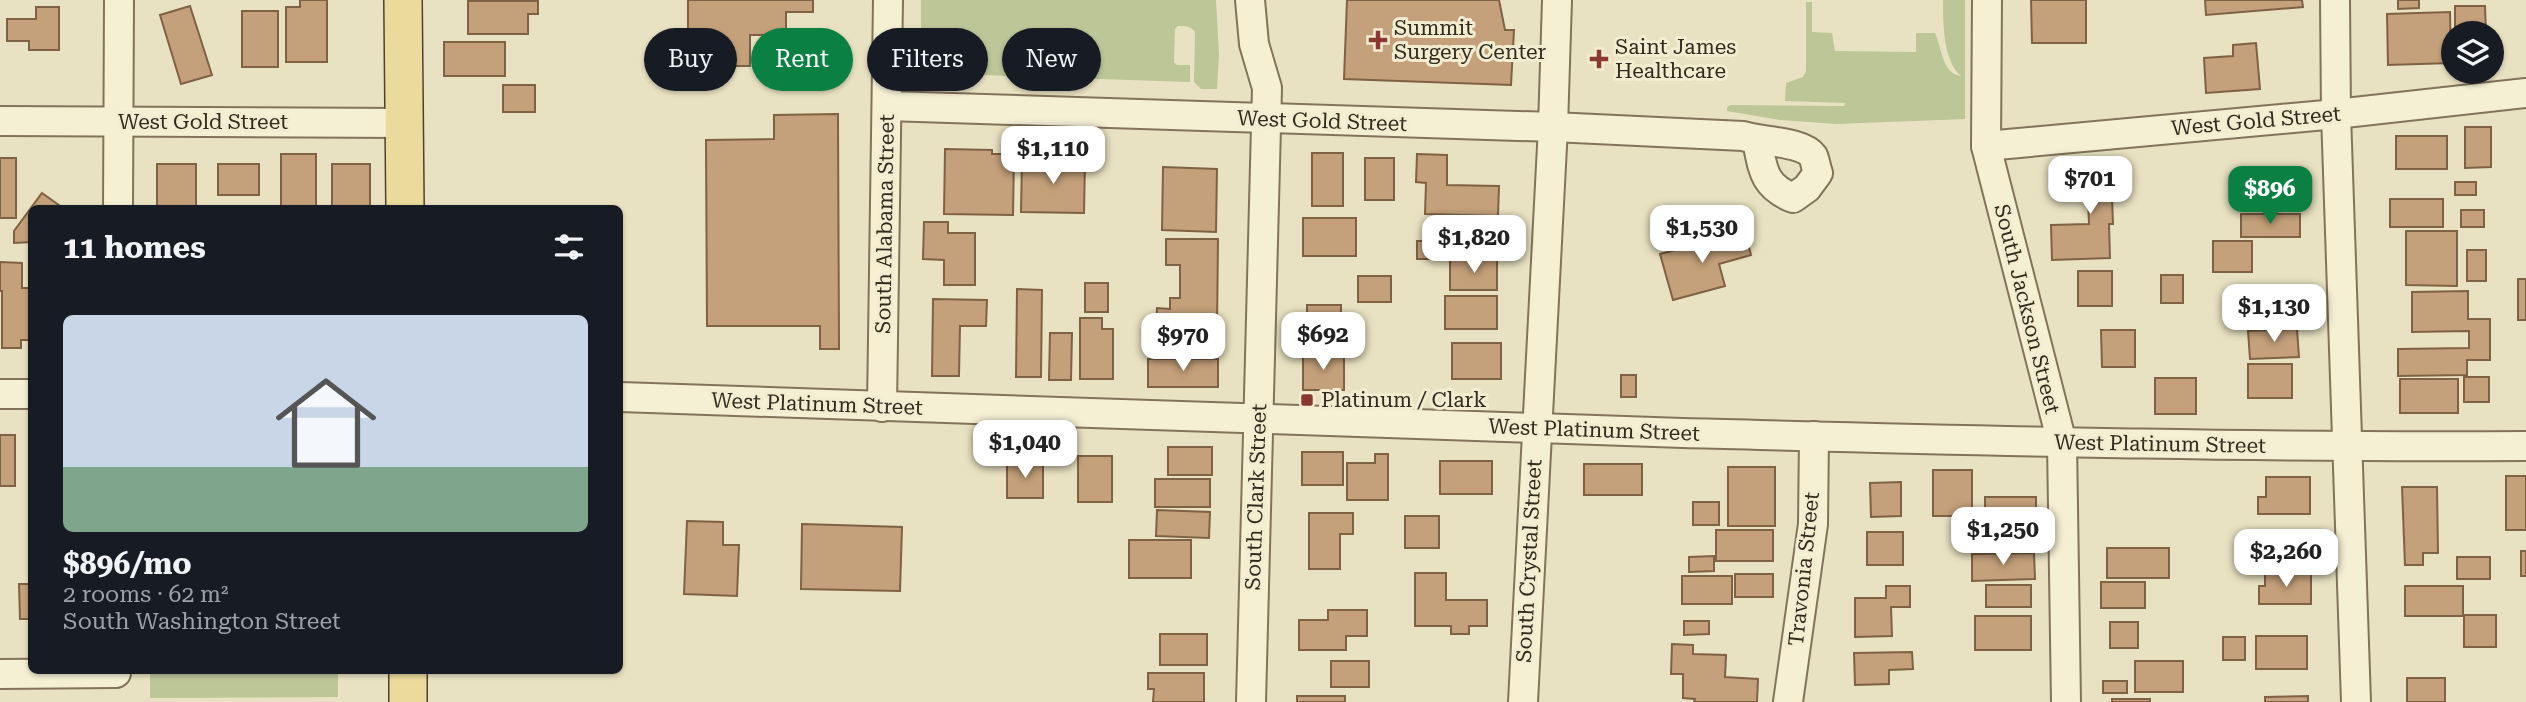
<!DOCTYPE html>
<meta charset="utf-8">
<style>
:root{--surface:#171b24;--page:#20242c;--text:#f1f3f6;--muted:#9ea1a6;--accent:#0b8043}
body{margin:0;font-family:"Roboto Serif",serif;background:var(--page);color:var(--text);height:100vh;display:flex;flex-direction:column;font-size:26px;white-space:nowrap}
*{box-sizing:border-box;margin:0}
p{font-size:23px;color:var(--muted)}
.icon{flex:none;width:38px;height:38px;fill:none;stroke:currentColor;stroke-width:2;stroke-linecap:round;stroke-linejoin:round}
.map{position:relative;flex:1;overflow:hidden}
.details{position:absolute;left:28px;top:205px;width:595px;height:469px;display:flex;flex-direction:column;background:var(--surface);border-radius:10px;box-shadow:0 2px 5px #0004}
.details>*{flex:none}
.banner{position:absolute;left:644px;top:28px;width:665px;height:63px;display:flex;gap:14px}
.controls{position:absolute;left:2441px;top:21px;display:grid;gap:14px}
.controls a{display:grid;place-items:center;width:63px;height:63px;border-radius:50%;background:var(--surface);box-shadow:0 2px 5px #0004;font-size:35px}
.price{position:absolute;translate:-50% -60px;padding:0 16px;border-radius:14px;background:#fff;color:#222;font-size:23px;line-height:46px;filter:drop-shadow(0 2px 4px #0008)}
.price::after{content:'';position:absolute;left:50%;top:42px;width:21px;height:16px;margin-left:-10px;background:inherit;clip-path:polygon(0 0,100% 0,50% 100%)}
.price.on{background:var(--accent);color:#fff}
ul{padding:0;list-style:none}
li{display:grid;align-content:center;gap:14px;height:371px;padding:0 35px}
li span{display:grid;place-items:center;height:217px;border-radius:10px;color:#555}
li>.icon{margin-inline-start:auto}
span .icon{width:126px;height:126px;fill:#fffc;stroke-width:1}
li b{font-size:30px}
h2{display:flex;justify-content:space-between;align-items:center;height:84px;padding:0 35px;font-size:30px}
.chip{padding:0 24px;border-radius:32px;background:var(--surface);box-shadow:0 2px 5px #0004;font-size:24px;line-height:63px}
.chip.on{background:var(--accent);color:#fff}
.map>svg:first-child{display:block}
.green{fill:#bcc697}
.building{fill:#c5a17b;stroke:#7f6143;stroke-width:2}
.lines{fill:none;stroke-linecap:round;stroke-linejoin:round}
.minor-casing{stroke:#82735b;stroke-width:32}
.major-casing{stroke:#4f412f;stroke-width:40}
.minor{stroke:#f5efd4;stroke-width:28}
.major{stroke:#eada9c;stroke-width:37}
.poi-dot{fill:#8b3930;stroke:#f2ecd0;stroke-width:2.5}
.labels{text-anchor:middle;dominant-baseline:central;stroke-width:6;stroke-linejoin:round;paint-order:stroke}
.poi-label{font-size:21px;fill:#332a1e;stroke:#f2ecd0;text-anchor:start}
.street-label{font-size:21px;fill:#332a1e;stroke:#f2ecd0}
</style>
<div class="map">
<svg width="2526" height="702" viewBox="0 0 2526 702">
<rect width="100%" height="100%" fill="#e9e2c2"/>
<g class="green">
<path d="M921 0H1216L1219 55 1217 89H1201L1194 82 1195 32C1191 26 1185 26 1178 26L1175 29 1174 62 1177 65H1190V82L921 73Z"/>
<path d="M1943 0H1965V119L1836 124 1780 120 1727 111V107L1731 105 1844 106 1845 103 1785 101 1786 83 1803 77 1806 71V2H1812V32L1832 33 1835 51 1916 52V33H1935C1942 48 1942 74 1961 76 1943 61 1943 23 1943 0Z"/>
<path d="M150 670H338V697L150 698Z"/>
</g>
<g class="building">
<path d="M300 0H327V62H286V7H300Z"/>
<path d="M688 0H813V12H786V35H750V66H688Z"/>
<path d="M1347 0H1499L1505 30H1514L1511 85 1344 79Z"/>
<path d="M2031 0H2086V43H2032Z"/>
<path d="M2205 0H2302L2303 7 2206 15Z"/>
<path d="M2398 0H2419V8L2398 9Z"/>
<path d="M468 1H538V14H528V34H468Z"/>
<path d="M190 6 212 75 181 84 160 15Z"/>
<path d="M2455 6H2485L2486 33H2455Z"/>
<path d="M36 7H59V50H29V41H7V19H36Z"/>
<rect x="242" y="11" width="36" height="56"/>
<path d="M2450 12 2451 63 2388 65 2387 14Z"/>
<rect x="444" y="42" width="61" height="34"/>
<path d="M2256 43 2260 89 2206 93 2204 58 2233 56V45Z"/>
<rect x="503" y="85" width="32" height="27"/>
<path d="M838 114 839 349H820V326H707L706 140 774 139V115Z"/>
<path d="M2465 127H2491V167L2465 168Z"/>
<rect x="2396" y="136" width="51" height="33"/>
<path d="M945 149 992 150V154H1014L1013 215 944 214Z"/>
<rect x="1312" y="153" width="31" height="53"/>
<rect x="281" y="154" width="35" height="54"/>
<path d="M1417 154 1447 155V185L1499 186 1498 216 1425 214 1426 183 1416 182Z"/>
<rect x="0" y="158" width="16" height="60"/>
<rect x="1365" y="158" width="29" height="42"/>
<path d="M1022 160 1085 161 1084 213 1021 212Z"/>
<rect x="157" y="164" width="39" height="42"/>
<rect x="218" y="164" width="41" height="31"/>
<rect x="332" y="164" width="38" height="44"/>
<path d="M2121 165 2122 197H2112L2113 224H2109L2110 258 2052 260 2051 225 2089 224 2088 198H2071V180L2081 179V167Z"/>
<path d="M1163 167 1217 169 1216 232 1162 230Z"/>
<rect x="2239" y="179" width="64" height="30"/>
<rect x="2455" y="182" width="21" height="13"/>
<path d="M42 193 63 208H32V242L14 243V231Z"/>
<rect x="2390" y="199" width="53" height="28"/>
<rect x="2461" y="210" width="23" height="17"/>
<rect x="2241" y="214" width="59" height="23"/>
<rect x="1303" y="218" width="53" height="38"/>
<rect x="1444" y="220" width="53" height="24"/>
<path d="M924 222H948V233H975V285H944V260L923 259Z"/>
<path d="M2406 231H2457V286L2406 285Z"/>
<path d="M1745 232 1751 255 1719 264 1725 286 1673 300 1660 254Z"/>
<path d="M1166 239H1218L1217 328H1156L1157 308 1170 309V298H1180V265H1166Z"/>
<rect x="1417" y="241" width="25" height="18"/>
<rect x="2213" y="241" width="39" height="31"/>
<rect x="2467" y="250" width="19" height="31"/>
<rect x="1450" y="260" width="47" height="30"/>
<path d="M0 262 22 263V288H32V340H21V348H2V291H0Z"/>
<rect x="2078" y="271" width="34" height="35"/>
<rect x="2161" y="275" width="22" height="28"/>
<rect x="1358" y="276" width="33" height="26"/>
<rect x="2518" y="279" width="8" height="41"/>
<rect x="1085" y="283" width="23" height="29"/>
<path d="M1017 289 1042 290 1041 377H1016Z"/>
<path d="M2468 291V319H2490V360H2467V375L2398 376V349L2469 348V331L2412 332V292Z"/>
<rect x="1445" y="296" width="52" height="33"/>
<path d="M933 299 987 300 986 326H960L959 376H932Z"/>
<rect x="1307" y="305" width="34" height="36"/>
<path d="M1080 318H1102V329H1113V379H1080Z"/>
<path d="M2297 329 2299 357 2250 359 2248 331Z"/>
<path d="M2101 330H2135V367H2102Z"/>
<path d="M1050 333H1072L1071 380H1049Z"/>
<rect x="1452" y="343" width="49" height="36"/>
<rect x="1303" y="355" width="41" height="35"/>
<rect x="1148" y="359" width="70" height="28"/>
<rect x="2248" y="364" width="44" height="34"/>
<rect x="1621" y="375" width="15" height="22"/>
<rect x="2464" y="377" width="25" height="25"/>
<rect x="2155" y="378" width="41" height="36"/>
<rect x="2400" y="379" width="58" height="34"/>
<rect x="0" y="435" width="15" height="51"/>
<rect x="1168" y="447" width="44" height="28"/>
<rect x="1302" y="452" width="41" height="33"/>
<path d="M1375 454H1388V500H1347V463H1375Z"/>
<rect x="1078" y="456" width="34" height="46"/>
<rect x="1007" y="461" width="36" height="37"/>
<rect x="1440" y="461" width="52" height="33"/>
<rect x="1584" y="464" width="58" height="31"/>
<rect x="1728" y="467" width="47" height="59"/>
<rect x="1933" y="470" width="39" height="46"/>
<rect x="2506" y="476" width="20" height="54"/>
<path d="M2266 477H2310V514H2258V497H2266Z"/>
<rect x="1155" y="479" width="55" height="28"/>
<path d="M1901 482V516L1871 517 1870 483Z"/>
<path d="M2402 487H2437L2438 553H2423V565H2405Z"/>
<rect x="29" y="494" width="3" height="30"/>
<rect x="1985" y="497" width="51" height="26"/>
<rect x="1693" y="502" width="26" height="23"/>
<path d="M1157 510 1210 512 1209 538 1156 536Z"/>
<path d="M1309 513H1353V534H1340V569H1309Z"/>
<rect x="1405" y="516" width="34" height="32"/>
<path d="M687 521 723 522V545H739L737 596 684 594Z"/>
<path d="M802 524 902 527 900 591 801 589Z"/>
<rect x="1716" y="530" width="57" height="31"/>
<rect x="1867" y="532" width="36" height="33"/>
<rect x="1129" y="540" width="62" height="38"/>
<rect x="2107" y="548" width="62" height="30"/>
<rect x="2521" y="551" width="5" height="25"/>
<path d="M2034 553 2035 579 1972 581V554Z"/>
<path d="M1714 556V571L1689 572V557Z"/>
<rect x="2457" y="557" width="33" height="22"/>
<path d="M1415 573H1446V600H1487V626H1469V634H1451V626H1415Z"/>
<rect x="1735" y="574" width="38" height="23"/>
<path d="M2265 574H2311V604H2259V586H2265Z"/>
<rect x="1682" y="576" width="50" height="28"/>
<rect x="2101" y="582" width="44" height="26"/>
<path d="M19 584H32V619H20Z"/>
<rect x="1986" y="585" width="45" height="22"/>
<path d="M1886 586H1910V607H1891L1892 636 1855 637V598H1886Z"/>
<rect x="2405" y="586" width="58" height="30"/>
<path d="M1328 610H1367V636H1346V650H1299V620H1328Z"/>
<rect x="2464" y="615" width="32" height="32"/>
<rect x="1975" y="616" width="56" height="34"/>
<path d="M1684 621H1709V634L1684 635Z"/>
<rect x="2110" y="622" width="28" height="26"/>
<rect x="1160" y="634" width="47" height="31"/>
<rect x="2256" y="636" width="51" height="33"/>
<rect x="2223" y="637" width="22" height="23"/>
<path d="M1672 644 1693 645V654L1726 655 1725 677 1758 679 1757 702H1694L1695 699 1683 698V674H1671Z"/>
<path d="M1912 652 1913 669 1889 670V684L1855 685 1854 653Z"/>
<rect x="1331" y="661" width="38" height="26"/>
<rect x="2135" y="661" width="48" height="31"/>
<path d="M1148 673H1204V702H1153L1154 689H1148Z"/>
<rect x="2407" y="678" width="38" height="24"/>
<rect x="2103" y="681" width="24" height="12"/>
<rect x="1297" y="696" width="48" height="6"/>
<path d="M2308 696V702H2265V697Z"/>
<rect x="2112" y="699" width="38" height="3"/>
</g>
<g class="lines">
<defs>
<g id="minor">
<path d="M1250 0 1254 44 1267 88 1251 702"/>
<path d="M1987 0 1986 146 2062 443 2066 702"/>
<path d="M2335 0 2336 114 2356 702"/>
<path d="M887 106 1553 127 1743 136C1761 142 1802 141 1813 156 1815 160 1816 168 1818 173L1807 188 1793 198C1763 186 1763 169 1757 141"/>
<path d="M0 121 405 123"/>
<path d="M1986 146 2336 114 2526 93"/>
<path d="M118 208 119 0"/>
<path d="M0 394H32"/>
<path d="M620 397C974 410 1328 424 1683 433 1964 440 2245 448 2526 446"/>
<path d="M882 407 888 0"/>
<path d="M0 674 116 673V670"/>
<path d="M1523 702 1553 127 1557 0"/>
<path d="M1788 702 1813 524 1814 436"/>
</g>
<g id="major">
<path d="M403 0 405 208"/>
<path d="M408 702V670"/>
</g>
</defs>
<use href="#minor" class="minor-casing"/>
<use href="#major" class="major-casing"/>
<use href="#minor" class="minor"/>
<use href="#major" class="major"/>
</g>
<g class="poi-dot">
<path d="M1374.5 29.5h7v7h7v7h-7v7h-7v-7h-7v-7h7z"/>
<path d="M1595.5 48.5h7v7h7v7h-7v7h-7v-7h-7v-7h7z"/>
<rect x="1300" y="393" width="14" height="14" rx="3.5"/>
</g>
<g class="labels">
<g class="poi-label">
<text x="1394" y="28">Summit<tspan x="1394" dy="24">Surgery Center</tspan></text>
<text x="1615" y="47">Saint James<tspan x="1615" dy="24">Healthcare</tspan></text>
<text x="1321" y="400">Platinum / Clark</text>
</g>
<g class="street-label">
<text transform="translate(1322 121) rotate(2)">West Gold Street</text>
<text transform="translate(2256 121) rotate(-5)">West Gold Street</text>
<text x="203" y="122">West Gold Street</text>
<text transform="translate(885 224) rotate(-89)">South Alabama Street</text>
<text transform="translate(2027 309) rotate(76)">South Jackson Street</text>
<text transform="translate(817 404) rotate(2)">West Platinum Street</text>
<text transform="translate(1594 430) rotate(2)">West Platinum Street</text>
<text transform="translate(2160 444) rotate(1)">West Platinum Street</text>
<text transform="translate(1256 497) rotate(-88)">South Clark Street</text>
<text transform="translate(1529 561) rotate(-87)">South Crystal Street</text>
<text transform="translate(1804 569) rotate(-84)">Travonia Street</text>
</g>
</g>
</svg>
<div class="controls">
<a><svg class="icon" aria-label="layers" viewBox="0 0 24 24"><path d="M12 4l9 5-9 5-9-5zM3 14l9 5 9-5"/></svg></a>
</div>
<b class="price" style="left:1053px;top:186px">$1,110</b>
<b class="price" style="left:2090px;top:216px">$701</b>
<b class="price on" style="left:2270px;top:226px">$896</b>
<b class="price" style="left:1702px;top:265px">$1,530</b>
<b class="price" style="left:1474px;top:275px">$1,820</b>
<b class="price" style="left:2274px;top:344px">$1,130</b>
<b class="price" style="left:1323px;top:372px">$692</b>
<b class="price" style="left:1183px;top:373px">$970</b>
<b class="price" style="left:1025px;top:480px">$1,040</b>
<b class="price" style="left:2003px;top:567px">$1,250</b>
<b class="price" style="left:2286px;top:589px">$2,260</b>
<div class="banner">
<a class="chip">Buy</a>
<a class="chip on">Rent</a>
<a class="chip">Filters</a>
<a class="chip">New</a>
</div>
<section class="details">
<h2>11 homes<svg class="icon" aria-label="filters" viewBox="0 0 24 24"><path d="M4 7h16M4 17h16"/><circle cx="9" cy="7" r="2"/><circle cx="15" cy="17" r="2"/></svg></h2>
<ul>
<li><span style="background:linear-gradient(#c9d6e8 70%,#7fa58c 0)"><svg class="icon" aria-label="home" viewBox="0 0 24 24"><path d="M3 11l9-7 9 7M6 9v11h12V9"/></svg></span><div><b>$896/mo</b><p>2 rooms · 62 m²</p><p>South Washington Street</p></div></li>
</ul>
</section>
</div>
